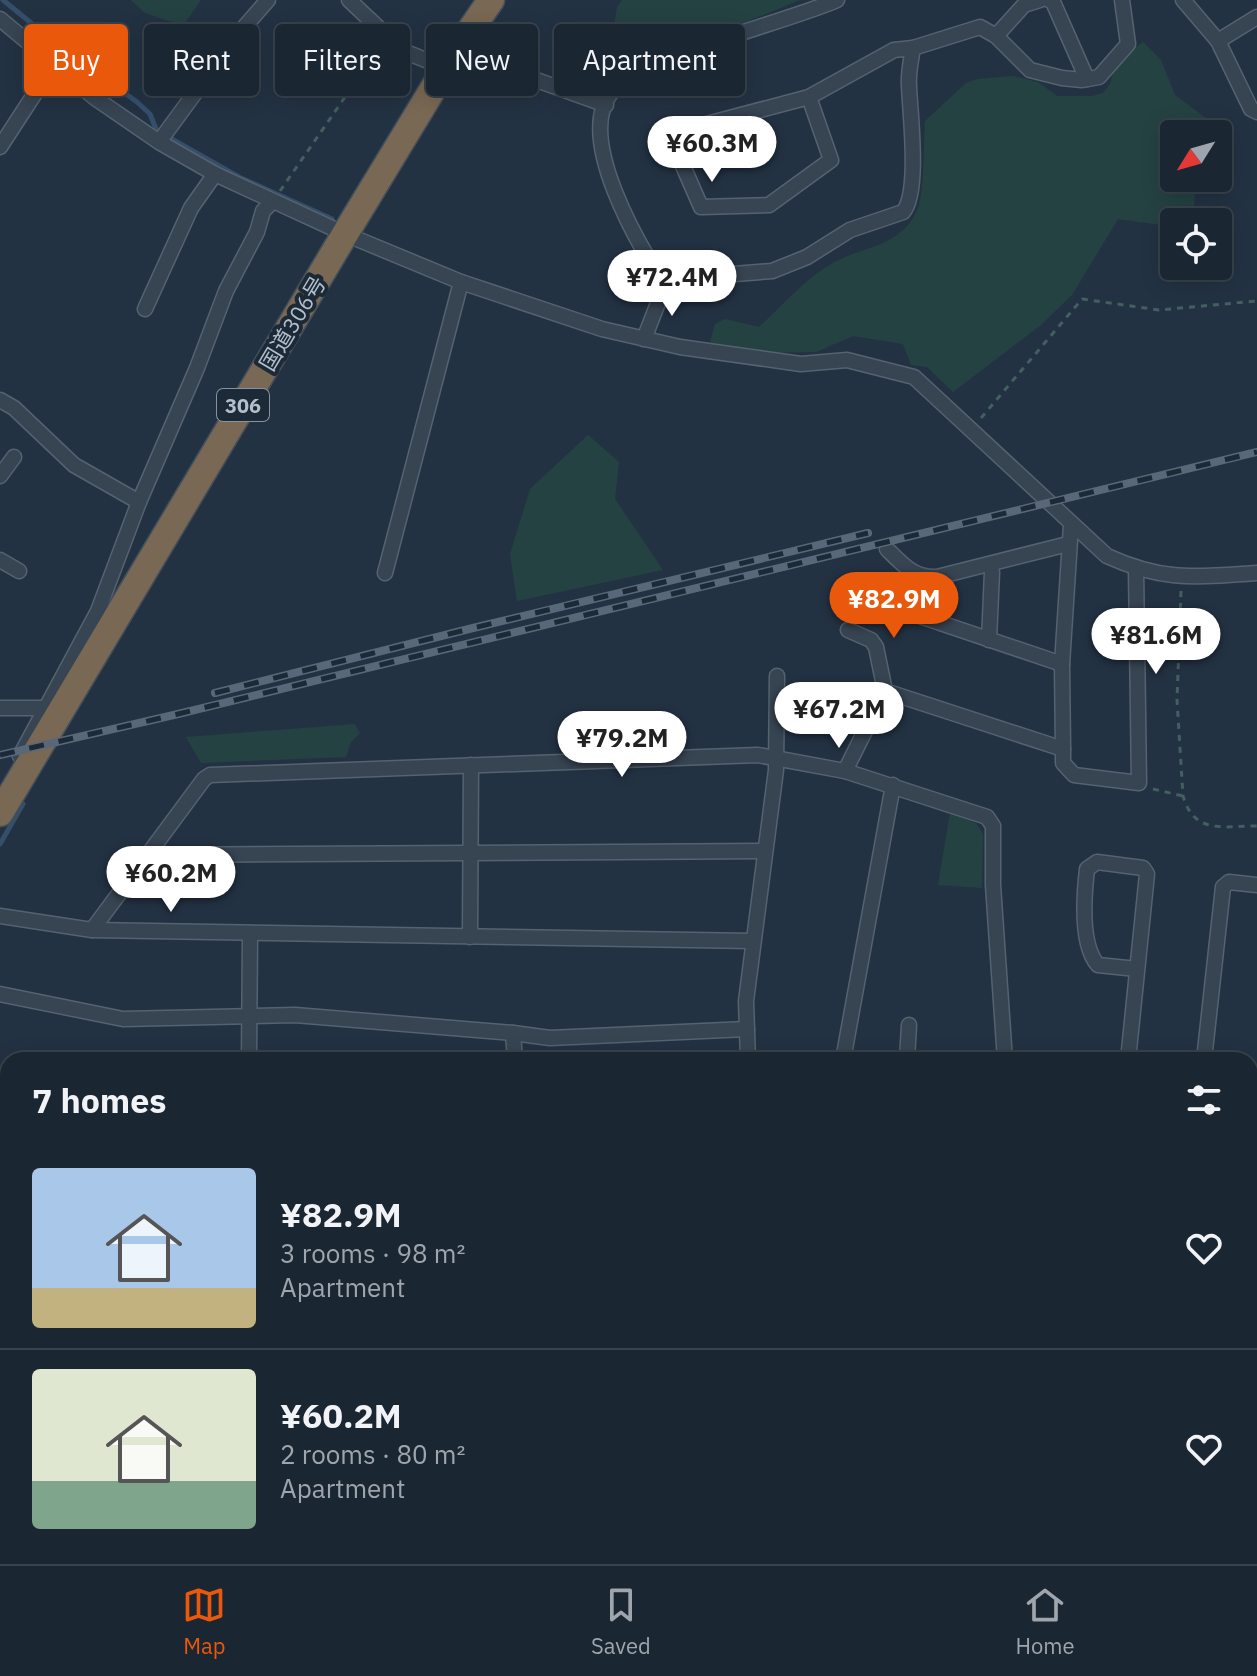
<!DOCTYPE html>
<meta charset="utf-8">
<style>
:root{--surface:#1a2632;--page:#232e3a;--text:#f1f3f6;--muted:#9fa5ac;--line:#38434d;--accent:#ea580c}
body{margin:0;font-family:"IBM Plex Sans","Noto Sans JP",sans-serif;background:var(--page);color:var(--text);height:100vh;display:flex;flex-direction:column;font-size:30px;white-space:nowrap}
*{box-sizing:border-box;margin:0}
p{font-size:26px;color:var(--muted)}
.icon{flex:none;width:44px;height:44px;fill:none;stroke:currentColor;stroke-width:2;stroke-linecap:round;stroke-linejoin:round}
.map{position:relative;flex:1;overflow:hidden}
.side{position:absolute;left:0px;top:1052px;width:1258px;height:512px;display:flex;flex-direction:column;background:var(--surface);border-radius:24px 24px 0 0;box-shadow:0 4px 20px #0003,0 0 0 2px var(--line)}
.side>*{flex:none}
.hud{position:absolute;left:24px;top:24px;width:800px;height:72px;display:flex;gap:16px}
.needle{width:52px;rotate:233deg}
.buttons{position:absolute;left:1160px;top:120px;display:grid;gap:16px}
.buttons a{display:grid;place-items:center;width:72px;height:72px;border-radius:8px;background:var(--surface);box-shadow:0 4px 20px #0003,0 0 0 2px var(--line);font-size:40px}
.price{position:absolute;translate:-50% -68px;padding:0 18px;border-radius:28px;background:#fff;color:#222;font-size:26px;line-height:52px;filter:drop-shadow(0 2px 4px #0008)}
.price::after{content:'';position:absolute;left:50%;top:48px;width:24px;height:18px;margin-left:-12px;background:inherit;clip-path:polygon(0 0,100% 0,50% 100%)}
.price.current{background:var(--accent);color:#fff}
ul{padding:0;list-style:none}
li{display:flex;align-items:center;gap:24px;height:200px;padding:0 32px}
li+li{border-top:2px solid var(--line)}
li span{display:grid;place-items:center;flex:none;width:224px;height:160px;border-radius:8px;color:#555}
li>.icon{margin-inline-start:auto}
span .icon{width:96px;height:96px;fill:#fffc;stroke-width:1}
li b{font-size:34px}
h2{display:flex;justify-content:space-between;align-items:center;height:96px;padding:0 32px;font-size:34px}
.pill{padding:0 28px;border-radius:8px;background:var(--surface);box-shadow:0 4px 20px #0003,0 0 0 2px var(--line);font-size:28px;line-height:72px}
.pill.current{background:var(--accent);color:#fff}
.tabs{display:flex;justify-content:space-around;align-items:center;height:112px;border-top:2px solid var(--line);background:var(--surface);font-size:22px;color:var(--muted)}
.tabs a{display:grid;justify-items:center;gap:4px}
.tabs .current{color:var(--accent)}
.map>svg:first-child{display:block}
.green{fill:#254243}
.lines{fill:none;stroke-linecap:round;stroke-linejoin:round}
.stream{stroke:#354f6b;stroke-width:5}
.building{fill:#3e5162;stroke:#1e2b39;stroke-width:2}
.lane-casing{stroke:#55626f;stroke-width:10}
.street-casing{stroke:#55626f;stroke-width:17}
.secondary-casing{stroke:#55626f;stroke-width:23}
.highway-casing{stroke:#424f5c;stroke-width:29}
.path{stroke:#435f60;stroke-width:3;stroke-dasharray:6 6;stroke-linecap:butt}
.lane{stroke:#374452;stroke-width:7}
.street{stroke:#374452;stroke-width:14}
.secondary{stroke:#455366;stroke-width:20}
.highway{stroke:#796853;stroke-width:26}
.rail-casing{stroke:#596879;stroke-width:8}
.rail{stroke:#1c2937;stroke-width:5;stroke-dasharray:15;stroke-linecap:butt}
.labels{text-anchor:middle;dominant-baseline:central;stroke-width:8;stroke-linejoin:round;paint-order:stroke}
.shield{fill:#1c2937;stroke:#86929f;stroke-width:2}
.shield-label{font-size:20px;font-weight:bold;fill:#b4bfcc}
.street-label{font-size:22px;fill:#b4bfcc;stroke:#1c2937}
</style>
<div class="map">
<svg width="1257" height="1564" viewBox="0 0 1257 1564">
<rect width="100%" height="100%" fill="#233243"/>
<g class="green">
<path d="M131 0H201L183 26 145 13Z"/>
<path d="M622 0H800L625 71 609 54 617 7Z"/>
<path d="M1143 42 1161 60 1175 95 1214 124 1208 134H1174V178H1195L1194 222H1174V227L1118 219 1072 295 1041 325 953 392 927 367 911 365 903 344 853 336 816 352 758 353 709 346 715 324 725 319 759 327C780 308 803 281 828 266 860 245 901 250 918 208 924 193 924 140 925 121L966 83 978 79 1013 76 1038 82 1057 96H1092L1103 93 1110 84 1116 62Z"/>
<path d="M588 435 619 462 615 499 663 570 517 601 510 554 530 489Z"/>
<path d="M355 724 360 733 351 742 346 757 201 763 186 737Z"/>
<path d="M950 813 976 823 983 834 982 888 938 885Z"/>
<path d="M261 1556H379V1559L370 1564H293V1560L261 1559Z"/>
</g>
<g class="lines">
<g class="stream">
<path d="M3 0 52 40 137 102 150 114 156 129 161 133 239 177 332 219"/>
<path d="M0 844 23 804"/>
<path d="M1250 1122H1257"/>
<path d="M0 1169 8 1171"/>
<path d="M1138 1564 1142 1556"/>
</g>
</g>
<rect class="building" x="1250" y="1224" width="7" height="94"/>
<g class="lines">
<defs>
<g id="lane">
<path d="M1251 1138 1253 1208"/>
<path d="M0 1238 5 1189"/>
</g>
<g id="street">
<path d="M349 0 403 51 446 68"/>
<path d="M1049 0 1053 2 1087 79"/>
<path d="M1183 0 1218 41 1251 109 1257 112"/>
<path d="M0 19 95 98 159 142 215 174 345 234 461 282 602 329 680 347 801 364 847 360 914 377 1107 556C1164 582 1196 577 1257 573"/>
<path d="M996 36 1024 5 1040 0"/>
<path d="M1218 41 1257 17"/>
<path d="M456 51 606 105"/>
<path d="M809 97 831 160 769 205 701 207 669 134 809 97 894 50 913 48"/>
<path d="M159 142 239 33 268 0"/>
<path d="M0 147 54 64"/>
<path d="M665 285 709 276 772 271 807 257 850 230 903 212C920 193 910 112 909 86 908 73 911 60 913 48L980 27 996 36 1030 70 1062 78 1082 80 1099 77 1128 44 1122 0"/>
<path d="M665 285C639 246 575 138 611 93 640 57 787 22 837 0"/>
<path d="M145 309 191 208 215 174"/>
<path d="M644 339 665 285"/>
<path d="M0 400 14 408 74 465 139 502"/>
<path d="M0 476 14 457"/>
<path d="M1071 525 1062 664 1063 749V763L1074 775 1139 783 1136 569"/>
<path d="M887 549C903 565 914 578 937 577L1068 544"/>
<path d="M0 560 19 571"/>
<path d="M385 573 461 282"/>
<path d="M896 608 1062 664"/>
<path d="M848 630 871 640 876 647 885 691"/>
<path d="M989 640 992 572"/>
<path d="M0 708H45"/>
<path d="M20 756 98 611 139 502 197 368 226 291 257 232 263 211 273 201"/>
<path d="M845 771 885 691 1063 749"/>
<path d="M147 855 765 851"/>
<path d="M0 916 92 930 753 941"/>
<path d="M92 930 204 779 210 775 758 755 845 771 987 817 993 826V885L1005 1060"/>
<path d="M470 937 471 765"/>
<path d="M0 994 123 1019 295 1015 513 1033"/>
<path d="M249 1060 250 935"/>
<path d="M515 1060 513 1033 550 1038 747 1029"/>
<path d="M748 1060 746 1001 776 770 777 676"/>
<path d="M843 1060 893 785"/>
<path d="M907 1060 909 1025"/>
<path d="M1128 1060 1147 874 1143 868 1097 862 1087 869C1084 895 1080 945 1098 965L1137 969"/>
<path d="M1204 1060 1223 887 1229 882 1257 885"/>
<path d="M1250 1084 1257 1085"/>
<path d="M0 1100 8 1101"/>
<path d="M0 1295H8"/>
<path d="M1250 1329H1257"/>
<path d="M1250 1401H1257"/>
<path d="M1250 1473H1257"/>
<path d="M0 1483 8 1484"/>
<path d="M790 1556V1564"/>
<path d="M49 1564 50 1556"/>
<path d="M149 1564 150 1556"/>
<path d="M253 1564V1556"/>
<path d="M480 1564 495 1556"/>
<path d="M671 1564 685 1556"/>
<path d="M1147 1564 1150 1556"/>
</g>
<g id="secondary">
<path d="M1250 1135H1257"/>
<path d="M0 1186 8 1187"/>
</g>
<path id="highway" d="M0 813 345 234 456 51 491 0"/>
</defs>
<use href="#lane" class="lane-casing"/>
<use href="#street" class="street-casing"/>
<use href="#secondary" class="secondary-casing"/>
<use href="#highway" class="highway-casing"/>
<g class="path">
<path d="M280 191 370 61 380 51"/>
<path d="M981 418 1082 299 1159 310 1257 301"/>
<path d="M1181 591 1177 700 1183 796C1194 835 1224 826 1257 826"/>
<path d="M1153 789 1183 796"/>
</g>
<use href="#lane" class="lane"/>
<use href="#street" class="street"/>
<use href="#secondary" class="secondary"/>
<use href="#highway" class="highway"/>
<defs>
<g id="rail">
<path d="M215 693 473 628 868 533"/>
<path d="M0 755 178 714 1257 452"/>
</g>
</defs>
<use href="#rail" class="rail-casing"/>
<use href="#rail" class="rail"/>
</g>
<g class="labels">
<rect class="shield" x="217" y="389" width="52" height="32" rx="6"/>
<g class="shield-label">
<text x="243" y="405">306</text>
</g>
<g class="street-label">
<text transform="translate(292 323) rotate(-59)">国道306号</text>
</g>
</g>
</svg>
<div class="buttons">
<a><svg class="needle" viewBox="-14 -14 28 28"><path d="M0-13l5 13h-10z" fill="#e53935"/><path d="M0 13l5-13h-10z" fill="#9fa5ac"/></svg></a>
<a><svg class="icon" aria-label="locate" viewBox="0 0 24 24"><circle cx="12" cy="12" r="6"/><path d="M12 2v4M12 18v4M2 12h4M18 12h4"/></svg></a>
</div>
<b class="price" style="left:712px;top:184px">¥60.3M</b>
<b class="price" style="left:672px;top:318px">¥72.4M</b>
<b class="price current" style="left:894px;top:640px">¥82.9M</b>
<b class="price" style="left:1156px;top:676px">¥81.6M</b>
<b class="price" style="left:839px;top:750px">¥67.2M</b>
<b class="price" style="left:622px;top:779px">¥79.2M</b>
<b class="price" style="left:171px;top:914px">¥60.2M</b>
<div class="hud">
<a class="pill current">Buy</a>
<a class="pill">Rent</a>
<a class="pill">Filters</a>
<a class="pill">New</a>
<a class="pill">Apartment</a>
</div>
<section class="side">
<h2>7 homes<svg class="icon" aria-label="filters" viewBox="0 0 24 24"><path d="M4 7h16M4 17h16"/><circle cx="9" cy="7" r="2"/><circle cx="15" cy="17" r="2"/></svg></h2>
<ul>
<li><span style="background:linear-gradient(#a9c7e8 75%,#c2b280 0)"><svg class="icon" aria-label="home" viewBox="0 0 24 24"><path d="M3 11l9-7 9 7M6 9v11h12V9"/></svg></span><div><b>¥82.9M</b><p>3 rooms · 98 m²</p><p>Apartment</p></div><svg class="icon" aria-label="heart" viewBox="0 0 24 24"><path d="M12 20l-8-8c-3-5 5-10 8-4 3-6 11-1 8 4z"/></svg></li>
<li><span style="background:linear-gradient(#dfe7d0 70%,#7fa58c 0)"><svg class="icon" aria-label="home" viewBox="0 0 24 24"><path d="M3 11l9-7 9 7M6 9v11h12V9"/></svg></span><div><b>¥60.2M</b><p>2 rooms · 80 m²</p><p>Apartment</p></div><svg class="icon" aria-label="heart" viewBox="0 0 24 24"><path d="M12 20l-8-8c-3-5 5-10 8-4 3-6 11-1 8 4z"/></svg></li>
</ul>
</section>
</div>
<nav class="tabs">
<a class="current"><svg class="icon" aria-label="map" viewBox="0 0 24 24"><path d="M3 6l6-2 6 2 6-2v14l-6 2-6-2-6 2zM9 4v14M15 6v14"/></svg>Map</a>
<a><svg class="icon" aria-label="saved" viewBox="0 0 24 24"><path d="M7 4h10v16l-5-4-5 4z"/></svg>Saved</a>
<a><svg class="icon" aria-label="home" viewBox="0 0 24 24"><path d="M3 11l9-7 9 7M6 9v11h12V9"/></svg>Home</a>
</nav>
